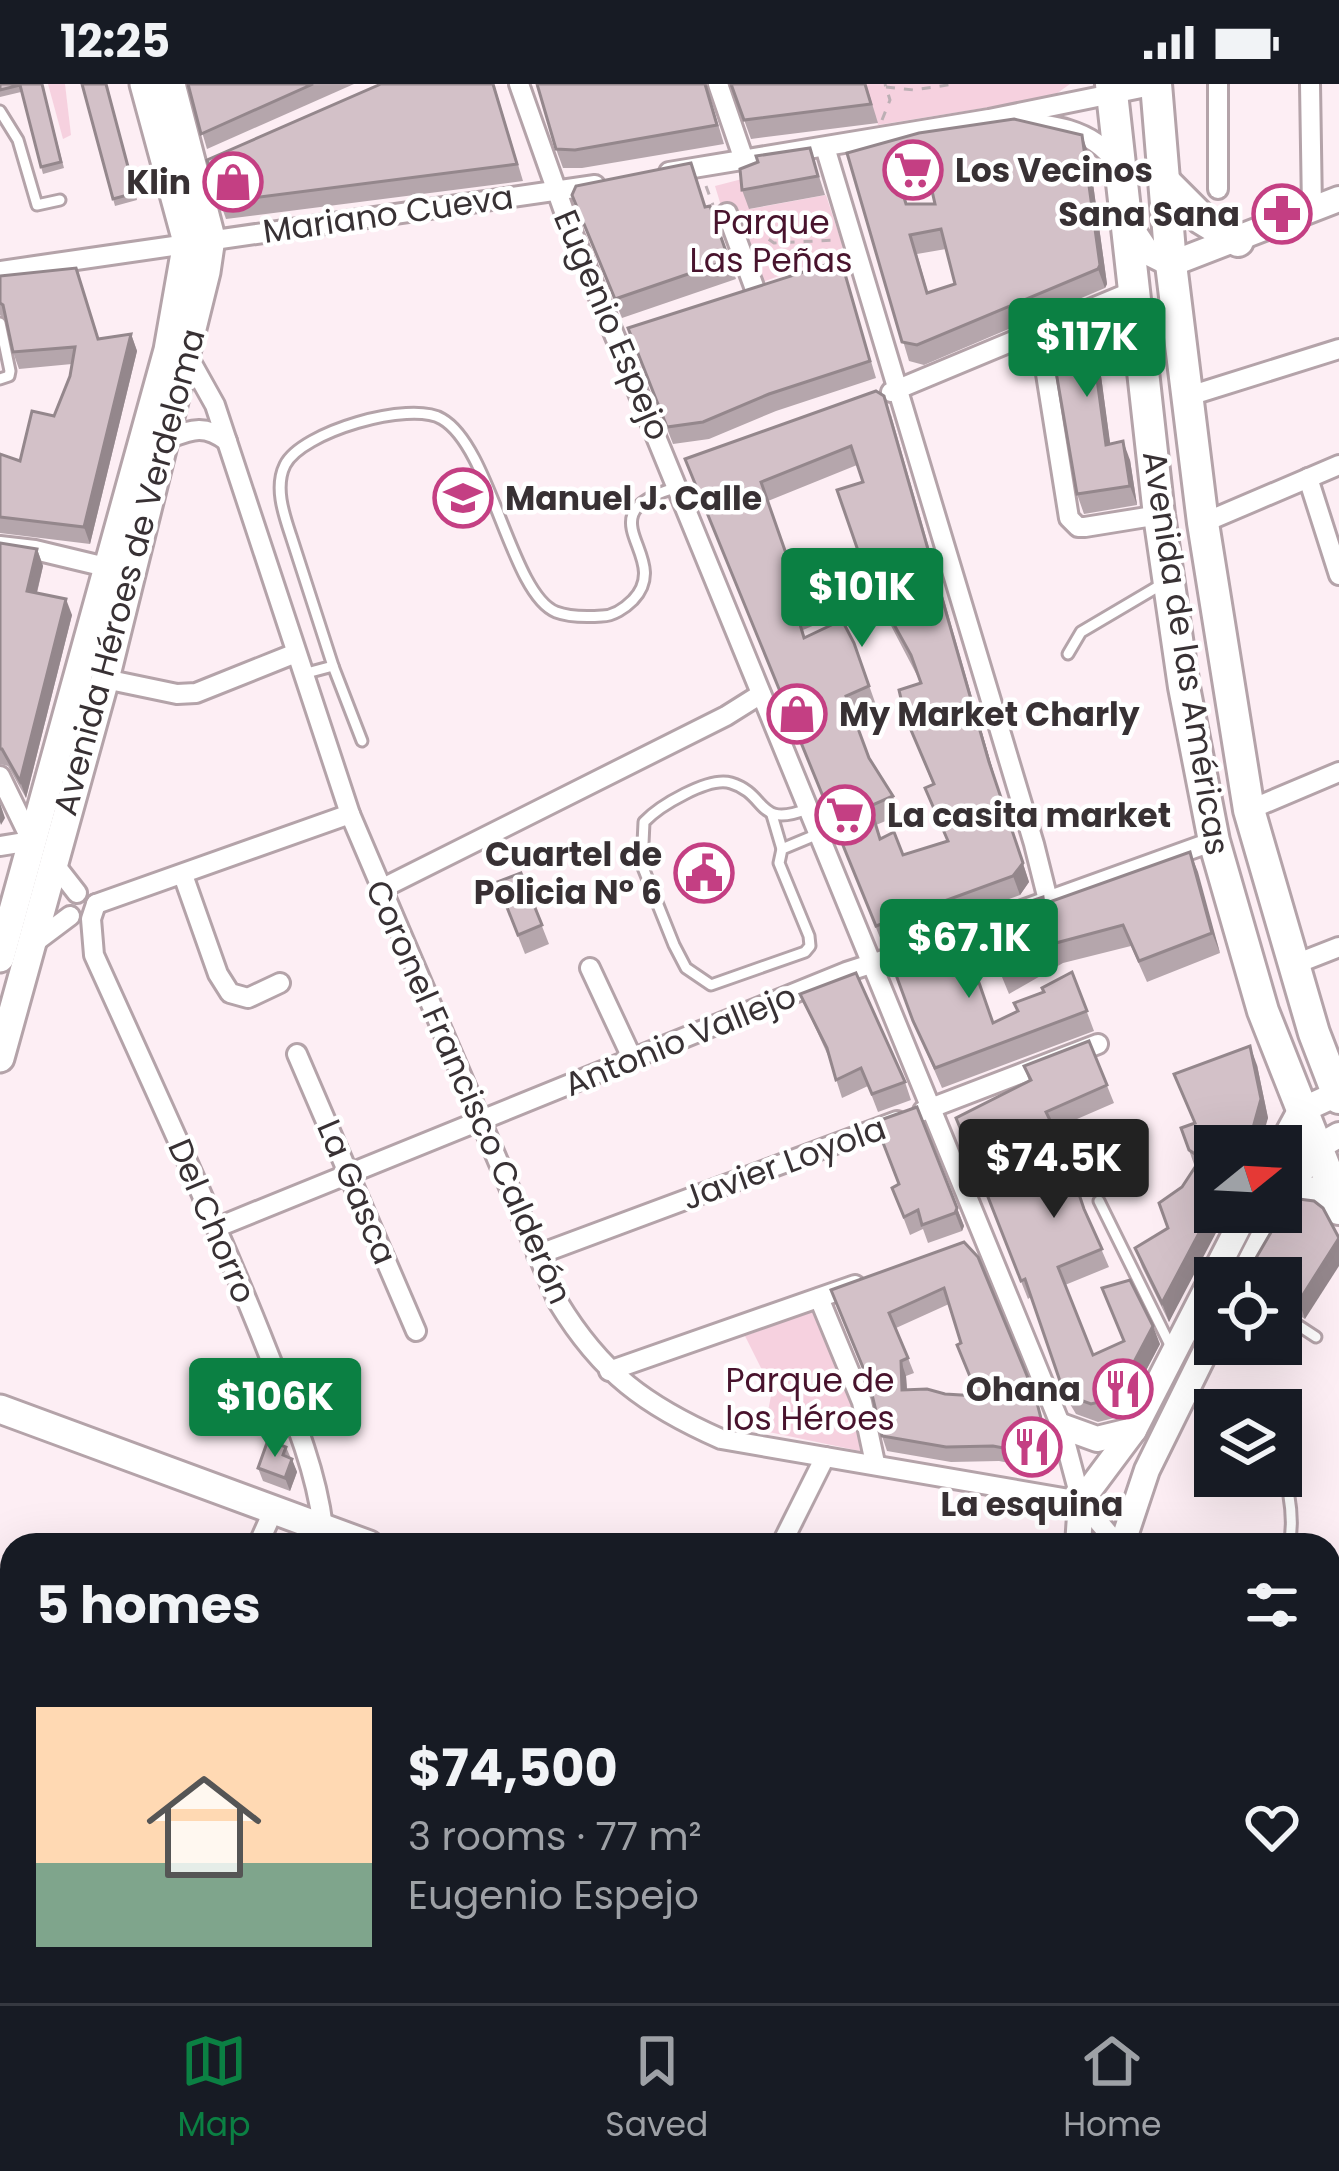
<!DOCTYPE html>
<meta charset="utf-8">
<style>
:root{--surface:#171b24;--page:#20242c;--text:#f1f3f6;--muted:#9ea1a6;--line:#363941;--accent:#0b8043}
body{margin:0;font-family:Poppins,sans-serif;background:var(--page);color:var(--text);height:100vh;display:flex;flex-direction:column;font-size:45px;white-space:nowrap}
*{box-sizing:border-box;margin:0}
p{font-size:39px;color:var(--muted)}
.icon{flex:none;width:66px;height:66px;fill:none;stroke:currentColor;stroke-width:2;stroke-linecap:round;stroke-linejoin:round}
.map{position:relative;flex:1;overflow:hidden}
.side{position:absolute;left:0px;top:1449px;width:1341px;height:471px;display:flex;flex-direction:column;background:var(--surface);border-radius:36px 36px 0 0;box-shadow:0 12px 48px #0002}
.side>*{flex:none}
.needle{width:78px;rotate:72deg}
.tools{position:absolute;left:1194px;top:1041px;display:grid;gap:24px}
.tools a{display:grid;place-items:center;width:108px;height:108px;border-radius:0px;background:var(--surface);box-shadow:0 12px 48px #0002;font-size:60px}
.price{position:absolute;translate:-50% -102px;padding:0 27px;border-radius:12px;background:var(--accent);color:#fff;font-size:39px;line-height:78px;filter:drop-shadow(0 3px 6px #0008)}
.price::after{content:'';position:absolute;left:50%;top:72px;width:36px;height:27px;margin-left:-18px;background:inherit;clip-path:polygon(0 0,100% 0,50% 100%)}
.price.current{background:#222;color:#fff}
ul{padding:0;list-style:none}
li{display:flex;align-items:center;gap:36px;height:300px;padding:0 36px}
li span{display:grid;place-items:center;flex:none;width:336px;height:240px;border-radius:0px;color:#555}
li>.icon{margin-inline-start:auto}
span .icon{width:144px;height:144px;fill:#fffc;stroke-width:1}
li b{font-size:51px}
h2{display:flex;justify-content:space-between;align-items:center;height:144px;padding:0 36px;font-size:51px}
.status{display:flex;justify-content:space-between;align-items:center;height:84px;padding:0 60px;background:var(--surface);direction:ltr}
.status svg{height:33px;fill:currentColor}
.dock{display:flex;justify-content:space-around;align-items:center;height:168px;border-top:3px solid var(--line);background:var(--surface);font-size:33px;color:var(--muted)}
.dock a{display:grid;justify-items:center;gap:6px}
.dock .current{color:var(--accent)}
.map>svg:first-child{display:block}
.green{fill:#f6d1df}
.lines{fill:none;stroke-linecap:round;stroke-linejoin:round}
.service-casing{stroke:#b4a3a9;stroke-width:15}
.minor-casing{stroke:#b4a3a9;stroke-width:24}
.tertiary-casing{stroke:#b4a3a9;stroke-width:30}
.secondary-casing{stroke:#b4a3a9;stroke-width:33}
.primary-casing{stroke:#b4a3a9;stroke-width:36}
.path{stroke:#bcafb4;stroke-width:3;stroke-dasharray:9 9;stroke-linecap:butt}
.service{stroke:#fff;stroke-width:9}
.minor{stroke:#fff;stroke-width:18}
.tertiary{stroke:#fff;stroke-width:24}
.secondary{stroke:#fff;stroke-width:27}
.primary{stroke:#fff;stroke-width:30}
.wall{fill:#b5a6ac;fill-rule:evenodd}
.shaded-wall{fill:#94878c}
.building{fill:#d3c1c8;stroke:#94878c;stroke-width:3;fill-rule:evenodd}
.labels{text-anchor:middle;dominant-baseline:central;stroke-width:9;stroke-linejoin:round;paint-order:stroke}
.poi-label{font-size:33px;font-weight:bold;fill:#383134;stroke:#fff;text-anchor:start}
.street-label{font-size:33px;fill:#383134;stroke:#fff}
.park-label{font-size:33px;fill:#48132d;stroke:#fff}
</style>
<div class="status"><b>12:25</b><svg viewBox="0 0 49 12"><path d="M0 12V9h3v3zM5 12V6h3v6zM10 12V3h3v9zM15 12V0h3v12zM26 1h20v11H26zM47 4h2v5h-2z"/></svg></div>
<div class="map">
<svg width="1339" height="1919" viewBox="0 0 1339 1919">
<rect width="100%" height="100%" fill="#fdeef4"/>
<g class="green">
<path d="M48 0H65L71 51 63 55Z"/>
<path d="M865 0H1070L1052 13 878 41Z"/>
<path d="M746 94 750 125 826 111 843 163 836 171 746 204 715 102Z"/>
<path d="M815 1226 856 1323 860 1367 764 1347 775 1292H765L745 1252Z"/>
</g>
<g class="lines">
<defs>
<g id="service">
<path d="M0 27 18 56 37 121 60 116"/>
<path d="M0 239 10 287 9 292 0 295"/>
<path d="M1068 570 1081 548 1164 499"/>
<path d="M333 582 362 657"/>
<path d="M303 590 333 582C319 539 305 495 291 452 284 431 274 403 285 381 301 348 410 316 442 335 491 363 511 510 556 528 569 533 588 533 602 532 613 532 625 524 633 516 675 472 581 431 675 404"/>
<path d="M807 725C756 745 768 710 731 699 709 692 659 722 644 738L642 781 674 861 686 884 711 901 805 868 810 862 809 852 779 779 782 765 818 750"/>
<path d="M772 731 782 765"/>
<path d="M1099 1117 1171 1263"/>
<path d="M1281 1230 1316 1253"/>
<path d="M1281 1379C1289 1405 1295 1434 1289 1461"/>
<path d="M0 1652 6 1656"/>
<path d="M443 1908 449 1919"/>
<path d="M110 1919 114 1915"/>
<path d="M200 1919 204 1908"/>
<path d="M553 1919 558 1908"/>
</g>
<g id="minor">
<path d="M519 0 566 133 1061 1342 1081 1417 1118 1461"/>
<path d="M718 0 744 76"/>
<path d="M1310 0 1312 125"/>
<path d="M1011 37C1049 40 1092 44 1115 78"/>
<path d="M825 63 1034 760 1048 816"/>
<path d="M669 88 989 35 1156 1"/>
<path d="M1218 105V0"/>
<path d="M727 129 756 208"/>
<path d="M0 187 595 101"/>
<path d="M1039 246 1069 434 1078 443H1085L1159 431"/>
<path d="M181 268 186 269 215 321 350 730 558 1218C601 1289 646 1322 721 1355L1081 1417"/>
<path d="M891 308 1133 207"/>
<path d="M1189 312 1339 265"/>
<path d="M164 356C191 346 203 339 227 357"/>
<path d="M1308 394 1339 491"/>
<path d="M1203 439 1339 381"/>
<path d="M0 462 35 466 110 484"/>
<path d="M105 595 177 610 196 609 296 569"/>
<path d="M0 692 32 758"/>
<path d="M1249 726 1339 688"/>
<path d="M0 762 31 757"/>
<path d="M52 777 77 809"/>
<path d="M183 791 218 890 230 909 248 914 280 899"/>
<path d="M379 806 726 632 761 610"/>
<path d="M96 820 91 835 94 871C151 997 209 1122 261 1251 285 1313 315 1376 323 1443"/>
<path d="M96 820 350 730"/>
<path d="M942 855 1214 757"/>
<path d="M34 859 70 832"/>
<path d="M1293 881 1339 863"/>
<path d="M590 884 633 976"/>
<path d="M297 970 416 1247"/>
<path d="M923 1027 1098 960"/>
<path d="M218 1143 846 888 911 867"/>
<path d="M537 1171 897 1037"/>
<path d="M819 1214 862 1318 875 1379"/>
<path d="M609 1287 855 1201"/>
<path d="M258 1461 274 1425"/>
<path d="M781 1461 825 1373"/>
<path d="M1329 1790 1339 1762"/>
<path d="M0 1888 12 1877"/>
<path d="M775 1908 807 1919"/>
<path d="M576 1919 581 1908"/>
<path d="M1019 1919 1024 1908"/>
<path d="M1230 1919 1235 1908"/>
</g>
<g id="tertiary">
<path d="M1127 138 1147 168 1171 180 1339 115"/>
<path d="M1281 1062 1300 1027 1337 1010"/>
<path d="M1281 1119 1316 1064 1339 1051"/>
<path d="M1242 1194 1276 1128"/>
<path d="M1061 1342 1097 1355 1134 1346"/>
<path d="M1078 1461 1081 1417 1134 1346 1246 1128"/>
<path d="M1122 1461 1147 1386 1215 1248"/>
</g>
<g id="secondary">
<path d="M0 874 168 266 187 158 144 0"/>
<path d="M0 974 105 595 206 188 211 154 171 0"/>
<path d="M0 1325 369 1461"/>
<path d="M0 1496 12 1508"/>
<path d="M1329 1822 1339 1826"/>
<path d="M408 1908 421 1919"/>
</g>
<g id="primary">
<path d="M1111 0 1159 431 1184 603 1214 757 1263 927 1339 1119"/>
<path d="M1156 0 1171 180 1203 439 1249 726 1314 949 1339 1014"/>
<path d="M1166 99 1202 135 1238 157"/>
<path d="M1281 1119C1302 1101 1320 1107 1339 1125"/>
</g>
</defs>
<use href="#service" class="service-casing"/>
<use href="#minor" class="minor-casing"/>
<use href="#tertiary" class="tertiary-casing"/>
<use href="#secondary" class="secondary-casing"/>
<use href="#primary" class="primary-casing"/>
<g class="path">
<path d="M886 3 914 6 954 0"/>
<path d="M882 36 890 16 885 0"/>
<path d="M706 102 713 121"/>
<path d="M754 145 774 159 836 156"/>
</g>
<use href="#service" class="service"/>
<use href="#minor" class="minor"/>
<use href="#tertiary" class="tertiary"/>
<use href="#secondary" class="secondary"/>
<use href="#primary" class="primary"/>
</g>
<g class="wall">
<path d="M0 0H42L64 84 43 90 21 8 0 13Z"/>
<path d="M82 0H107L137 116 115 122Z"/>
<path d="M188 0H354L207 65Z"/>
<path d="M494 0 523 97 226 135 220 118Z"/>
<path d="M706 0 724 60 582 84H563L556 65Z"/>
<path d="M731 0H866L878 39 751 55Z"/>
<path d="M810 64 825 111 749 125 742 106Z"/>
<path d="M847 69 1089 71 1107 200 1105 204 924 281 909 277ZM932 109 935 120H907L906 116ZM946 165 955 200 928 209 917 170Z"/>
<path d="M710 122 736 195 622 234 579 130Z"/>
<path d="M841 176 876 294 776 327 709 355 673 360 628 244Z"/>
<path d="M76 184 99 255 131 250 137 267 90 460 0 449V370L20 377 54 332 70 292 72 280 19 285 13 268 6 235 0 231V192Z"/>
<path d="M1110 234 1117 253 1123 291 1101 292 1110 360 1130 376 1137 421 1084 430 1077 410 1048 241Z"/>
<path d="M891 331 996 697 1029 798 1020 811 883 861 692 394ZM857 381 863 398 837 406 870 500 899 493 903 505 881 517 888 536 921 599 905 632 933 701 925 704 947 757 903 771 881 754 876 741 900 731 893 712 869 674 853 631 876 621 854 559 805 553 803 546 829 535 815 500 805 505 789 478 768 417Z"/>
<path d="M0 459 37 465 43 482 37 509 72 531 26 714 8 682 0 680Z"/>
<path d="M1190 768 1220 869 1147 898 1131 862 1063 879 1009 910 978 835 1043 813 1045 819Z"/>
<path d="M521 789 549 860 525 870 497 798Z"/>
<path d="M1072 888 1094 947 942 1004 913 937 993 938 1017 927Z"/>
<path d="M800 910 905 998 911 1016 878 1028 868 1002 842 1014 830 976Z"/>
<path d="M1089 957 1114 1019 1054 1045 1086 1130 1109 1183 1065 1201 1093 1271 1160 1260 1122 1332 1098 1338 1076 1330 1067 1315 1031 1213 1028 1215 956 1034 1029 997 1024 982Z"/>
<path d="M1257 981 1268 1034 1169 1238 1142 1183 1135 1164 1168 1144 1182 1103 1195 1083 1181 1044 1194 1039 1174 990Z"/>
<path d="M917 1023 964 1142 962 1147 928 1159 923 1145 910 1151 892 1104 899 1100Z"/>
<path d="M1323 1124 1305 1235 1281 1220V1194H1252L1249 1186Z"/>
<path d="M964 1158 1040 1327 1052 1374 1046 1386 999 1377 951 1378 887 1367 882 1352 870 1302 831 1206ZM949 1220 961 1259 977 1312 907 1306 906 1292 914 1289 896 1244Z"/>
<path d="M286 1363 297 1388 290 1407 263 1397 258 1384Z"/>
<path d="M54 1908H86L83 1919H66Z"/>
<path d="M150 1908H179L174 1919H157Z"/>
</g>
<g class="shaded-wall">
<path d="M1082 51 1089 71 1107 200 1105 204 1098 185Z"/>
<path d="M1110 234 1117 253 1123 291 1116 272Z"/>
<path d="M131 250 137 267 90 460 84 443Z"/>
<path d="M1094 273 1101 292 1113 380 1106 361Z"/>
<path d="M884 312 996 697 1029 798 1020 811 1013 792 989 678Z"/>
<path d="M1123 357 1130 376 1137 421 1130 402Z"/>
<path d="M37 465 43 482 33 524 27 507Z"/>
<path d="M66 515 72 531 26 714 20 697Z"/>
<path d="M0 719 5 734 1 741 0 738Z"/>
<path d="M1190 768 1198 788 1220 869 1212 849Z"/>
<path d="M1250 962 1257 981 1268 1034 1260 1062H1248Z"/>
<path d="M1215 1119V1128H1227L1169 1238 1162 1219Z"/>
<path d="M957 1124 964 1142 962 1147 955 1129Z"/>
<path d="M1339 1155V1182L1305 1235 1299 1217Z"/>
<path d="M1153 1242 1160 1260 1122 1332 1115 1314Z"/>
<path d="M901 1277 906 1292 908 1322 902 1306Z"/>
<path d="M1035 1311 1052 1374 1046 1386 1041 1371Z"/>
<path d="M292 1375 297 1388 290 1407 285 1394Z"/>
<path d="M12 1794V1825L0 1837V1806Z"/>
<path d="M71 1908H86L83 1919H75Z"/>
<path d="M160 1908H179L174 1919H161L158 1911Z"/>
</g>
<g class="building">
<path d="M0 0H42L61 78 41 83 20 1 0 6Z"/>
<path d="M82 0H106L135 109 113 115Z"/>
<path d="M188 0H313L201 50Z"/>
<path d="M381 0H493L517 80 220 118 207 76Z"/>
<path d="M537 0H705L717 41 575 66 556 65Z"/>
<path d="M731 0H865L871 20 744 36Z"/>
<path d="M1014 35 1082 51 1100 181 1098 185 917 261 902 258 847 69 919 49ZM928 89 935 120H906L899 97ZM941 145 955 200 927 209 910 151Z"/>
<path d="M810 64 818 92 742 106 740 85 758 78 756 72Z"/>
<path d="M691 79 705 123 710 122 729 176 615 215 572 111 576 102Z"/>
<path d="M841 176 870 277 769 310 703 338 667 343 628 244Z"/>
<path d="M76 184 98 255 131 250 84 443 0 433V370L20 377 32 327 54 332 70 292 75 263 13 268 3 221 0 219V192Z"/>
<path d="M1093 223 1110 234 1116 272 1094 273 1106 361 1123 357 1130 402 1077 410 1048 241Z"/>
<path d="M876 307 884 312 989 678 1023 779 1013 792 876 842 685 375ZM851 362 863 398 837 406 863 481 893 474 896 486 904 483 912 501 881 517 911 571 921 599 899 606 905 632 934 700 925 704 948 757 903 771 894 748 880 755 870 722 893 712 869 674 846 612 869 602 854 559 842 536 804 554 796 527 822 516 815 500 803 506 795 476 789 478 761 398Z"/>
<path d="M0 459 37 465 27 507 66 515 20 697 2 665H0Z"/>
<path d="M1190 768 1212 849 1139 877 1123 841 1056 859 1002 890 978 835 1043 813 1044 820Z"/>
<path d="M521 789 542 841 518 851 497 798Z"/>
<path d="M960 844 993 939 1018 927 1014 919 1044 908 1042 904 1072 888 1087 927 935 984 913 937 892 880V867Z"/>
<path d="M856 889 905 998 872 1010 861 984 836 996 827 964 800 910Z"/>
<path d="M1089 957 1107 1001 1046 1028 1063 1063 1084 1125 1102 1165 1058 1183 1093 1271 1124 1257 1102 1204 1130 1196 1153 1242 1115 1314 1091 1320 1069 1312 1060 1297 1025 1195 1021 1197 977 1085 1037 1057 1041 1044 1030 1041 970 1068 956 1034 1031 996 1024 982Z"/>
<path d="M1250 962 1261 1015 1248 1062H1215V1119L1162 1219 1135 1164 1168 1144 1159 1119 1182 1103 1201 1074 1189 1066 1181 1044 1195 1039 1174 990Z"/>
<path d="M917 1023 957 1124 955 1129 922 1141 918 1126 904 1133 892 1104 899 1100 875 1038Z"/>
<path d="M1291 1114 1314 1117 1323 1124 1339 1154 1299 1217 1281 1206V1194H1262L1249 1186Z"/>
<path d="M964 1158 978 1173 1035 1311 1047 1358 1041 1371 993 1362 946 1363 882 1352 869 1298 831 1206ZM944 1204 961 1259 957 1261 978 1312 945 1310 927 1305 902 1306 901 1277 908 1274 889 1229Z"/>
<path d="M268 1356 286 1363 283 1371 292 1375 285 1394 258 1384Z"/>
<path d="M0 1759 12 1772V1794L0 1806Z"/>
</g>
<defs>
<symbol id="supermarket-ring" viewBox="-11 -11 22 22"><circle r="9.5" fill="#fff" stroke="#c43f83" stroke-width="1.5"/><path d="M-6-5.5h2.5l.6 2H6L4.5 2H-2.5L-4.4-4H-6ZM-1.5 3.2a1.3 1.3 0 1 0 .1 0ZM3 3.2a1.3 1.3 0 1 0 .1 0Z" fill="#c43f83"/></symbol>
<symbol id="shop-ring" viewBox="-11 -11 22 22"><circle r="9.5" fill="#fff" stroke="#c43f83" stroke-width="1.5"/><path d="M-5-2.5h2.3a2.7 3.5 0 0 1 5.4 0H5L5.5 6h-11ZM-1.5-2.5h3a1.5 2.3 0 0 0-3 0Z" fill="#c43f83"/></symbol>
<symbol id="pharmacy-ring" viewBox="-11 -11 22 22"><circle r="9.5" fill="#fff" stroke="#c43f83" stroke-width="1.5"/><path d="M-2-6h4v4h4v4h-4v4h-4v-4h-4v-4h4Z" fill="#c43f83"/></symbol>
<symbol id="school-ring" viewBox="-11 -11 22 22"><circle r="9.5" fill="#fff" stroke="#c43f83" stroke-width="1.5"/><path d="M0-5L7-2L0 1L-7-2ZM-4 1L0 2.5L4 1V4Q0 6-4 4Z" fill="#c43f83"/></symbol>
<symbol id="civic-ring" viewBox="-11 -11 22 22"><circle r="9.5" fill="#fff" stroke="#c43f83" stroke-width="1.5"/><path d="M-.6-6.5H3V-4.5H.6V-3L4-1V1h2V6H-6V1h2V-1L-.6-3ZM-1.2 2.5V6h2.4V2.5Z" fill="#c43f83"/></symbol>
<symbol id="restaurant-ring" viewBox="-11 -11 22 22"><circle r="9.5" fill="#fff" stroke="#c43f83" stroke-width="1.5"/><path d="M-5-6h1v4h1v-4h1v4h1v-4h1v5L-1.5 .5V6h-2V.5L-5-1ZM5-6V6H3V1.5H1.5Q1.5-4 5-6Z" fill="#c43f83"/></symbol>
</defs>
<g fill-rule="evenodd">
<use href="#supermarket-ring" x="880" y="53" width="66" height="66"/>
<use href="#shop-ring" x="200" y="65" width="66" height="66"/>
<use href="#pharmacy-ring" x="1249" y="97" width="66" height="66"/>
<use href="#school-ring" x="430" y="381" width="66" height="66"/>
<use href="#shop-ring" x="764" y="597" width="66" height="66"/>
<use href="#supermarket-ring" x="812" y="698" width="66" height="66"/>
<use href="#civic-ring" x="671" y="756" width="66" height="66"/>
<use href="#restaurant-ring" x="1090" y="1272" width="66" height="66"/>
<use href="#restaurant-ring" x="999" y="1330" width="66" height="66"/>
</g>
<g class="labels">
<g class="poi-label">
<text x="955" y="86">Los Vecinos</text>
<text x="191" y="98" text-anchor="end">Klin</text>
<text x="1240" y="130" text-anchor="end">Sana Sana</text>
<text x="505" y="414">Manuel J. Calle</text>
<text x="839" y="630">My Market Charly</text>
<text x="887" y="731">La casita market</text>
<text x="662" y="770" text-anchor="end">Cuartel de<tspan x="662" dy="38">Policia N° 6</tspan></text>
<text x="1081" y="1305" text-anchor="end">Ohana</text>
<text x="1032" y="1420" text-anchor="middle">La esquina</text>
</g>
<g class="street-label">
<text transform="translate(388 130) rotate(-8)">Mariano Cueva</text>
<text transform="translate(612 241) rotate(67)">Eugenio Espejo</text>
<text transform="translate(129 488) rotate(-75)">Avenida Héroes de Verdeloma</text>
<text transform="translate(1186 569) rotate(81)">Avenida de las Américas</text>
<text transform="translate(680 956) rotate(-22)">Antonio Vallejo</text>
<text transform="translate(469 1008) rotate(66)">Coronel Francisco Calderón</text>
<text transform="translate(784 1079) rotate(-20)">Javier Loyola</text>
<text transform="translate(357 1108) rotate(67)">La Gasca</text>
<text transform="translate(212 1137) rotate(67)">Del Chorro</text>
</g>
<g class="park-label">
<text x="771" y="138">Parque<tspan x="771" dy="38">Las Peñas</tspan></text>
<text x="810" y="1296">Parque de<tspan x="810" dy="38">los Héroes</tspan></text>
</g>
</g>
</svg>
<div class="tools">
<a><svg class="needle" viewBox="-14 -14 28 28"><path d="M0-13l5 13h-10z" fill="#e53935"/><path d="M0 13l5-13h-10z" fill="#9ea1a6"/></svg></a>
<a><svg class="icon" aria-label="locate" viewBox="0 0 24 24"><circle cx="12" cy="12" r="6"/><path d="M12 2v4M12 18v4M2 12h4M18 12h4"/></svg></a>
<a><svg class="icon" aria-label="layers" viewBox="0 0 24 24"><path d="M12 4l9 5-9 5-9-5zM3 14l9 5 9-5"/></svg></a>
</div>
<b class="price" style="left:1087px;top:316px">$117K</b>
<b class="price" style="left:862px;top:566px">$101K</b>
<b class="price" style="left:969px;top:917px">$67.1K</b>
<b class="price current" style="left:1054px;top:1137px">$74.5K</b>
<b class="price" style="left:275px;top:1376px">$106K</b>
<section class="side">
<h2>5 homes<svg class="icon" aria-label="filters" viewBox="0 0 24 24"><path d="M4 7h16M4 17h16"/><circle cx="9" cy="7" r="2"/><circle cx="15" cy="17" r="2"/></svg></h2>
<ul>
<li><span style="background:linear-gradient(#ffd9b3 65%,#7fa58c 0)"><svg class="icon" aria-label="home" viewBox="0 0 24 24"><path d="M3 11l9-7 9 7M6 9v11h12V9"/></svg></span><div><b>$74,500</b><p>3 rooms · 77 m²</p><p>Eugenio Espejo</p></div><svg class="icon" aria-label="heart" viewBox="0 0 24 24"><path d="M12 20l-8-8c-3-5 5-10 8-4 3-6 11-1 8 4z"/></svg></li>
</ul>
</section>
</div>
<nav class="dock">
<a class="current"><svg class="icon" aria-label="map" viewBox="0 0 24 24"><path d="M3 6l6-2 6 2 6-2v14l-6 2-6-2-6 2zM9 4v14M15 6v14"/></svg>Map</a>
<a><svg class="icon" aria-label="saved" viewBox="0 0 24 24"><path d="M7 4h10v16l-5-4-5 4z"/></svg>Saved</a>
<a><svg class="icon" aria-label="home" viewBox="0 0 24 24"><path d="M3 11l9-7 9 7M6 9v11h12V9"/></svg>Home</a>
</nav>
